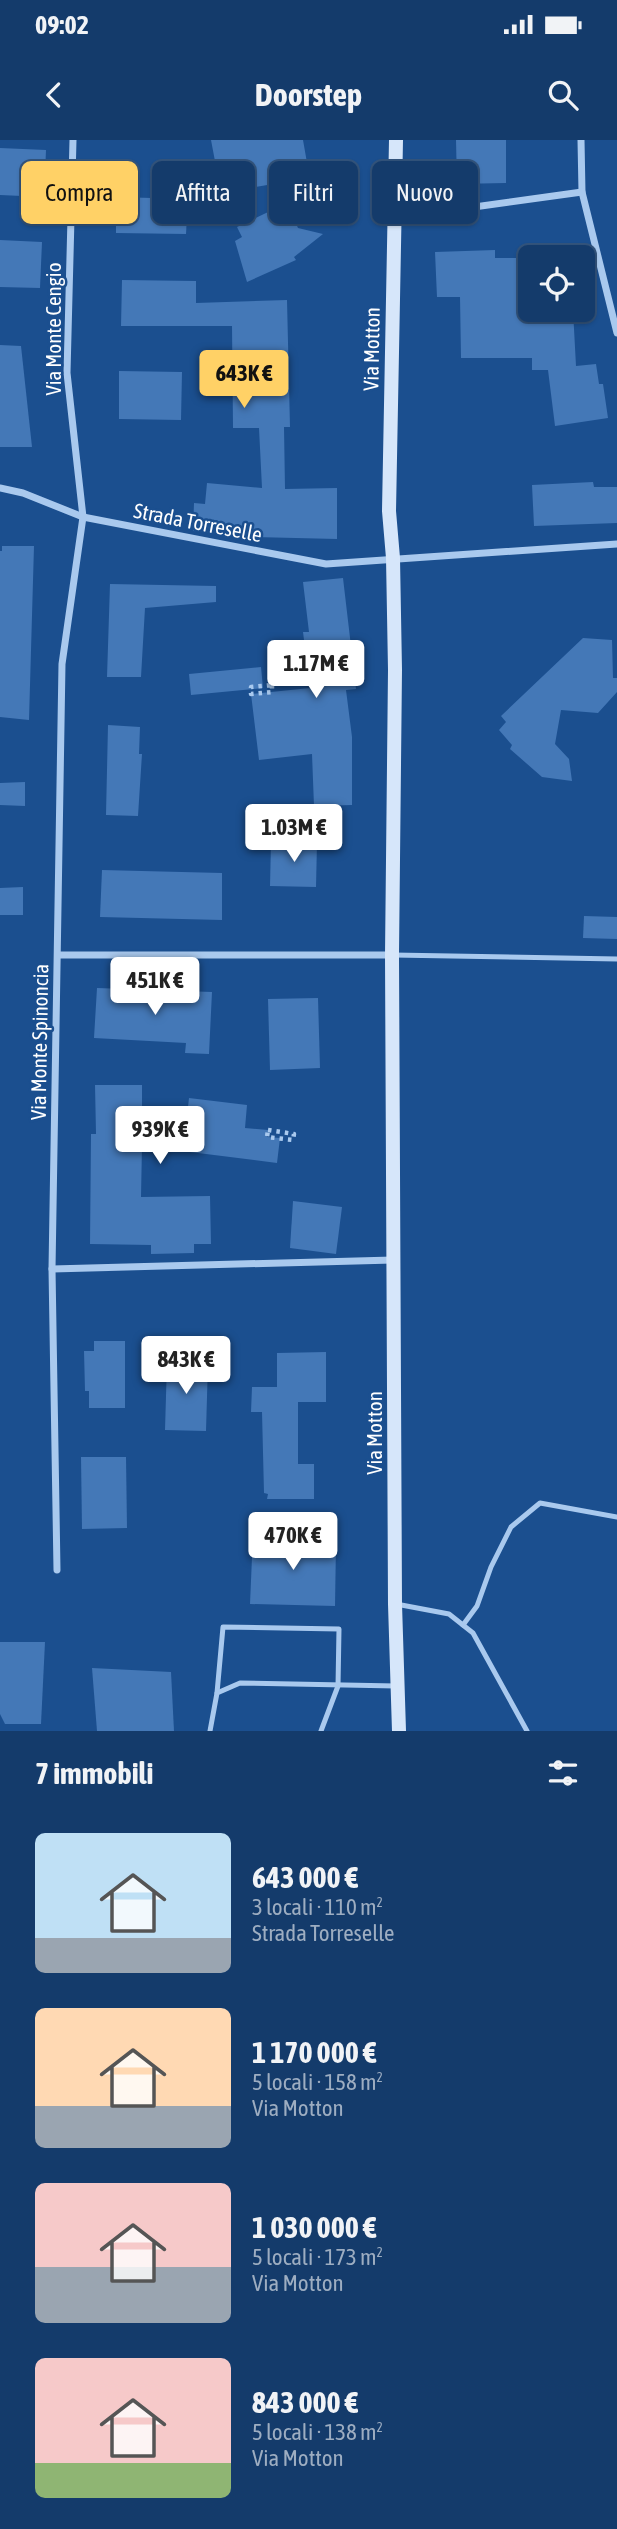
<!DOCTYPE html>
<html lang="it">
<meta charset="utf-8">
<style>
:root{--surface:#143b6b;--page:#1d4271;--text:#f1f3f6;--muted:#9dadc1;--line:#33557e;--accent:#ffd166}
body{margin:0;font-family:"Asap Condensed",sans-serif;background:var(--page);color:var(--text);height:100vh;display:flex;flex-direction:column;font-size:26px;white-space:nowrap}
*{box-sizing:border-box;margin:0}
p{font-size:23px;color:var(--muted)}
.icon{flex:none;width:38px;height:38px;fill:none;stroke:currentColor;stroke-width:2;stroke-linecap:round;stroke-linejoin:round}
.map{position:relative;height:1591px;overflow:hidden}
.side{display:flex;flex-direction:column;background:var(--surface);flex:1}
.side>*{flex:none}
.banner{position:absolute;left:21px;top:21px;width:576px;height:63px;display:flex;gap:14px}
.fabs{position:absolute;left:518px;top:105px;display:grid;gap:14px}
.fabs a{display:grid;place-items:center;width:77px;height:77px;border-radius:10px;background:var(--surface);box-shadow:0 2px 5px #0004,0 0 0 2px var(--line);font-size:35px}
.price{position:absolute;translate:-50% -60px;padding:0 16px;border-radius:7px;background:#fff;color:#222;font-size:23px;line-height:46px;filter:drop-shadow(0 2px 4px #0008)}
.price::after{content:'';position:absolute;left:50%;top:42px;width:21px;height:16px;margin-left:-10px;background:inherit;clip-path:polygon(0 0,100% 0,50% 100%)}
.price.active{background:var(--accent);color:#111}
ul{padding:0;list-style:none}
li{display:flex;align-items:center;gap:21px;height:175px;padding:0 35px}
li span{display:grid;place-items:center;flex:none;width:196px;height:140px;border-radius:10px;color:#555}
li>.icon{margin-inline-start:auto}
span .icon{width:84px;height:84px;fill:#fffc;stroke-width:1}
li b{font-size:30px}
h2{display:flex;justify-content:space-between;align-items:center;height:84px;padding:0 35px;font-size:30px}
.tag{padding:0 24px;border-radius:10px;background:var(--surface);box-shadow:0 2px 5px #0004,0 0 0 2px var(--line);font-size:24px;line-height:63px}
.tag.active{background:var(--accent);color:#111}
.status{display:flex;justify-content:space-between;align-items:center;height:49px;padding:0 35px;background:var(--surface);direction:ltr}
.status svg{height:19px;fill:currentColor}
header{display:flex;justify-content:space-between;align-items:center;height:91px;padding:0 35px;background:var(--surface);font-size:32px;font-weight:700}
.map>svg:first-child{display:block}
.building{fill:#4478b7}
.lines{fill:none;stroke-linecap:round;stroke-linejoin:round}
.path{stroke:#a9c9ee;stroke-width:4.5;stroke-dasharray:3.5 5;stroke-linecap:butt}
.service{stroke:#a9c9ee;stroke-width:5}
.minor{stroke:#a9c9ee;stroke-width:7}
.secondary{stroke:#d6e6fa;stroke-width:14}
.labels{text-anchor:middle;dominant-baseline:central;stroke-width:5;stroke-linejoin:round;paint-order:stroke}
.street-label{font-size:21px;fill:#fff;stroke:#1b4f8f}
</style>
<div class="status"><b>09:02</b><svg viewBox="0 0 49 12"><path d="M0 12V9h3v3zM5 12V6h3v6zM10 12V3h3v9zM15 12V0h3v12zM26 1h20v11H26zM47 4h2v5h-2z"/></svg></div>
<header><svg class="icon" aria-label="back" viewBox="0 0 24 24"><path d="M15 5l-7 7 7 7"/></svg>Doorstep<svg class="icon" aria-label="search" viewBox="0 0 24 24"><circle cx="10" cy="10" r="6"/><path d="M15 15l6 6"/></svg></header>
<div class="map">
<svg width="617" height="1591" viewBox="0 0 617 1591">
<rect width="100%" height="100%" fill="#1b4f8f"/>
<g class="building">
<path d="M211 0H303L309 34 278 40 279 43 221 53Z"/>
<path d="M456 0H506V43L457 44Z"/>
<path d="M0 8 46 10 44 57 0 55Z"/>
<path d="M116 57 188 59 186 94 116 93Z"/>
<path d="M287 63 298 88 323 94 294 117 296 120 247 142 235 101 242 97 237 87Z"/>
<path d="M0 100 42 102 40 148 0 147Z"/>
<path d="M495 110V118H530V170H573L576 226 596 224 599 244H603L608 278 555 286 548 230H532V218H461L460 157H437L435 112Z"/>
<path d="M122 140 196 141V163L287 160 290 287H284L285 349 337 348V399L250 397 193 391 194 363 205 364 207 343 262 348 259 288H233L232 186H121Z"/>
<path d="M0 205 21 206 32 307H0Z"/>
<path d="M119 231 182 232 181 280 119 279Z"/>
<path d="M593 342 594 347H617V383L534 386 532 345Z"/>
<path d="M2 406H34L29 580 0 577V411H2Z"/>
<path d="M343 438 356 549 346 550 352 597V665L314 666 312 614 259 620 251 554 310 548 303 492H309L303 442Z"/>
<path d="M110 444 216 446V462L145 468 141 537H107Z"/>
<path d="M583 498 612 500 613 538H617V552L598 573 561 570 555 604 569 619 572 641 542 637 510 609 512 605 499 590 506 582 501 576Z"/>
<path d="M261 527 263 548 191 555 189 534Z"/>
<path d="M108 585 140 587 139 614H142L138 676 106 675Z"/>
<path d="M25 642V666L0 665V643Z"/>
<path d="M271 702 317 703 316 747 270 746Z"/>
<path d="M102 730 222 733V780L100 777Z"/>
<path d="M23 747V775H0V748Z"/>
<path d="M584 776 617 777V799L583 798Z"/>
<path d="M97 848 212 852 209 914 185 913 186 903 94 898Z"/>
<path d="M318 858 320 928 270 930 268 859Z"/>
<path d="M95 945H142V966L188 967 189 958 247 965 245 988 268 990 267 997 280 998 277 1023 142 1006 141 1057 210 1056 211 1104H194V1113L151 1114V1105L90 1104 91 994H96Z"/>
<path d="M293 1061 342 1067 336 1114 290 1108Z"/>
<path d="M94 1201H125V1268H89V1251H85L84 1211H94Z"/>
<path d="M326 1212V1262H298V1324H314V1359H267L268 1354 264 1353 262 1272H251L252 1247H277V1213Z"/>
<path d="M167 1222 208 1223 206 1291 165 1290Z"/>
<path d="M81 1317H126L127 1388 82 1389Z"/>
<path d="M253 1394 336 1404 335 1466 250 1464Z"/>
<path d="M0 1502H45L41 1584H5L0 1574Z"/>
<path d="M92 1528 171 1532 174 1591H97Z"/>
</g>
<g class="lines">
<g class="path">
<path d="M272 545V552L251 554V547Z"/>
<path d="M268 990 294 994 293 1000 267 997Z"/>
</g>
<g class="service">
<path d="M393 815 617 819"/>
<path d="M396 1464 449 1474 473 1493 527 1591"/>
<path d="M463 1485 477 1466 491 1427 511 1387 540 1363 617 1377"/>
<path d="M217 1553 223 1487 339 1489 338 1546 321 1591"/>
<path d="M210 1591 217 1553 240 1543 396 1546"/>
</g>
<g class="minor">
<path d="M581 0 582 52 617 193"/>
<path d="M395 78 582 52"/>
<path d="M0 348 23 353 83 377 326 424 617 404"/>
<path d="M58 815H392"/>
<path d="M52 1129 393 1120"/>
<path d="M57 1430 52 1129 62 524 83 377 67 233 73 0"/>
</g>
<path class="secondary" d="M396 0 389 371 393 418 395 530 392 815 395 1464 399 1591"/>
</g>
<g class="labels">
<g class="street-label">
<text transform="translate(53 189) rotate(-90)">Via Monte Cengio</text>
<text transform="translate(371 209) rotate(-89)">Via Motton</text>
<text transform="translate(198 382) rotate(11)">Strada Torreselle</text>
<text transform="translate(39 902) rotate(-89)">Via Monte Spinoncia</text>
<text transform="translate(374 1293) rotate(-90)">Via Motton</text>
</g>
</g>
</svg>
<div class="fabs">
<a><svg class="icon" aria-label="locate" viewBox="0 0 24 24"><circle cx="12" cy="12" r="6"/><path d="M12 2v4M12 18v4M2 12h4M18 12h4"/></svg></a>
</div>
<b class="price active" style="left:244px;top:270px">643K €</b>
<b class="price" style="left:316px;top:560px">1.17M €</b>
<b class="price" style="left:294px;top:724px">1.03M €</b>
<b class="price" style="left:155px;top:877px">451K €</b>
<b class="price" style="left:160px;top:1026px">939K €</b>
<b class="price" style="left:186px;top:1256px">843K €</b>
<b class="price" style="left:293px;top:1432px">470K €</b>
<div class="banner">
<a class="tag active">Compra</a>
<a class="tag">Affitta</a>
<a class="tag">Filtri</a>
<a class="tag">Nuovo</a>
</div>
</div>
<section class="side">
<h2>7 immobili<svg class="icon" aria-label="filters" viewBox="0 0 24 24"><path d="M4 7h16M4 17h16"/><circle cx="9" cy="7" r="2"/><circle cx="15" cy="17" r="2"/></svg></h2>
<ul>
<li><span style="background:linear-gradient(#bfe0f5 75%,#9aa5b1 0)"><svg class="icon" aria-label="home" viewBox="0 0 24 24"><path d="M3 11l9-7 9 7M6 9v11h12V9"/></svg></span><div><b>643 000 €</b><p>3 locali · 110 m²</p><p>Strada Torreselle</p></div></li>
<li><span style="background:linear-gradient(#ffd9b3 70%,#9aa5b1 0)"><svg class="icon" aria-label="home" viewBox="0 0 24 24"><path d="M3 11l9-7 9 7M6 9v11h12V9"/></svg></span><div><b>1 170 000 €</b><p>5 locali · 158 m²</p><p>Via Motton</p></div></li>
<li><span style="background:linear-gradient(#f6c9c9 60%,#9aa5b1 0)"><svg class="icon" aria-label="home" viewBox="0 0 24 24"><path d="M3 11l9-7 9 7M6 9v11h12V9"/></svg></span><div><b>1 030 000 €</b><p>5 locali · 173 m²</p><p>Via Motton</p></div></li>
<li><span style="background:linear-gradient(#f6c9c9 75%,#8fb573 0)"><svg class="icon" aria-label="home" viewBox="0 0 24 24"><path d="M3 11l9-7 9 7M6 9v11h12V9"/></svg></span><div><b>843 000 €</b><p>5 locali · 138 m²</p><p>Via Motton</p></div></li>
</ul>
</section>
